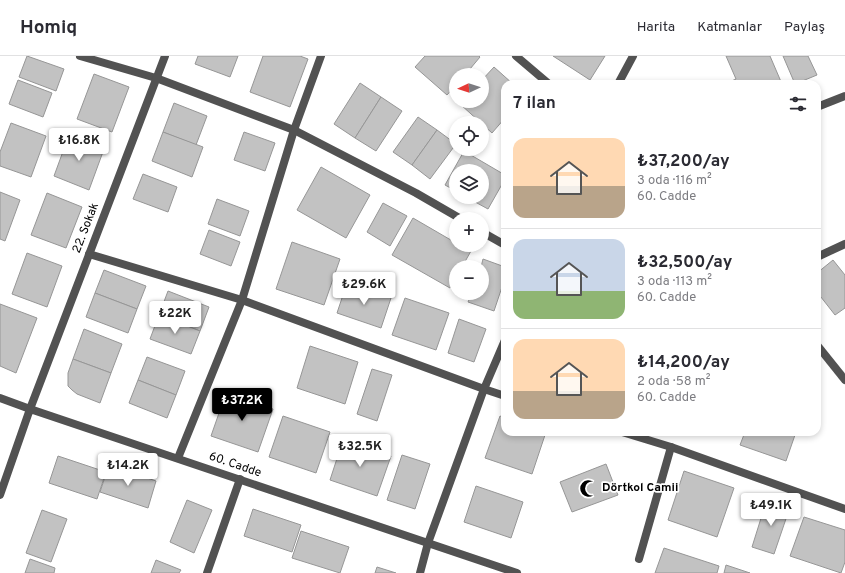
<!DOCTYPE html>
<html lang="tr">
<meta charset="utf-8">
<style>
:root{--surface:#fff;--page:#f2f2f3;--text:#2b2b33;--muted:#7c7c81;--line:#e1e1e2;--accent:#000}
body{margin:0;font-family:Overpass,sans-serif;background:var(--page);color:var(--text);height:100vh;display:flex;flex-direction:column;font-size:15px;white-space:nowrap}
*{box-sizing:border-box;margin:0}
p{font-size:13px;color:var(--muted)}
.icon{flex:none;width:22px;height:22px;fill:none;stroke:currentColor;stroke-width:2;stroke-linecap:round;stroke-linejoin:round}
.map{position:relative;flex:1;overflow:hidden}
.details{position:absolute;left:501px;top:24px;width:320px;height:356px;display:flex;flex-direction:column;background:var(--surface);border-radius:12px;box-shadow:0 2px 6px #0003}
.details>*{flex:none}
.needle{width:26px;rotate:266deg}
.fabs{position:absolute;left:449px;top:12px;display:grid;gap:8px}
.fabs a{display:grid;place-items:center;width:40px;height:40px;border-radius:50%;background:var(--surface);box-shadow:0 2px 6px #0003;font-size:20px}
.price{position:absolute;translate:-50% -34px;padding:0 9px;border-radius:4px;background:#fff;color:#222;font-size:13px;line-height:26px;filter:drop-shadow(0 1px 2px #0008)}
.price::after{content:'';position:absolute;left:50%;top:24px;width:12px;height:9px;margin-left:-6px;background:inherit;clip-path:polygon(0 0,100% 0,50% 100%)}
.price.on{background:var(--accent);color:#fff}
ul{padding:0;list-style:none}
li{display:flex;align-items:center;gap:12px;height:100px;padding:0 12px}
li+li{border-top:1px solid var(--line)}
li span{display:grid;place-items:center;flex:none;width:112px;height:80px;border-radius:12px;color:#555}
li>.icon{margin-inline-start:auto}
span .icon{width:48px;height:48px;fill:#fffc;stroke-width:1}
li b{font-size:17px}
h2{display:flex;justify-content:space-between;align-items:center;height:48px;padding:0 12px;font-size:17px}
header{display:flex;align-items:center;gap:24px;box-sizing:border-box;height:56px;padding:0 20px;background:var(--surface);border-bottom:1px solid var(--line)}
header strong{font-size:19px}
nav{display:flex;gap:22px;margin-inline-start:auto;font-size:14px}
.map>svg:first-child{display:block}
.building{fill:#c2c2c2;stroke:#969696}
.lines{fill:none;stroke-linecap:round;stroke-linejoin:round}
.street{stroke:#525252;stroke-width:8}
.labels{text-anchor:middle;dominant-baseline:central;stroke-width:3.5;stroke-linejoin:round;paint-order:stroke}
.street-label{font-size:12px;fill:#000;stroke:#fff}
.poi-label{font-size:12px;font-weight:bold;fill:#000;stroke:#fff;text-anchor:start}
</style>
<header>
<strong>Homiq</strong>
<nav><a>Harita</a><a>Katmanlar</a><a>Paylaş</a></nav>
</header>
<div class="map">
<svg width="845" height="517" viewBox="0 0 845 517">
<rect width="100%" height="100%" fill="#fff"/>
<g class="building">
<path d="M27 0 64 13 56 35 19 21Z"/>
<path d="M198 0H238L230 21 195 8Z"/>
<path d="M263 0H300L308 3 290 51 250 36Z"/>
<path d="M425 0H479L480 1 465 19H456V29L447 39 415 11Z"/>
<path d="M553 0H605L590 24Z"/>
<path d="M726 0H770L782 28H725L736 23Z"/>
<path d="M783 0H808L817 19 795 28Z"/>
<path d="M494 11 513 28H505V62L492 77 460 48 463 45H482V24Z"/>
<path d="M94 18 129 31 112 76 77 63Z"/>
<path d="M18 24 52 37 43 61 9 48Z"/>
<path d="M360 27 381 41 355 82 334 68Z"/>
<path d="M381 41 402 55 376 95 355 82Z"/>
<path d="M174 47 207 60 196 89 163 76Z"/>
<path d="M418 61 437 74 412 109 393 96Z"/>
<path d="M11 67 46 80 31 121 0 110V96Z"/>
<path d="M437 74 456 88 430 123 412 109Z"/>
<path d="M163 76 203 91 192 121 152 105Z"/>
<path d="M244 76 275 87 265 115 234 104Z"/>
<path d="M69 79 104 93 89 134 54 120Z"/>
<path d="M464 95 505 119V123L488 153 466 141H482V115H456V135L445 129Z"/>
<path d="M321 111 370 139 346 182 297 154Z"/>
<path d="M143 118 177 131 168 156 133 143Z"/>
<path d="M0 136 20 144 5 185 0 183Z"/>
<path d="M47 137 82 151 66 192 31 179Z"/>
<path d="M217 143 249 155 240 180 208 168Z"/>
<path d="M383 147 407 160 390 190 367 176Z"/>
<path d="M413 162 456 187V189H460L471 195 462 211H456V222L450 232 392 199Z"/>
<path d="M209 174 240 186 231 210 200 198Z"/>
<path d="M292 186 340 203 324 249 276 233Z"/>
<path d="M27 197 62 210 47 251 12 238Z"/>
<path d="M483 203 505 211V222L494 255 468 246 472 237H482V211H481Z"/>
<path d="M833 204 845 219V252L835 259 817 236V217Z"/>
<path d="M104 214 146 230 137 253 95 237Z"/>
<path d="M347 227 391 242 381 272 337 257Z"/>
<path d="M168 235 209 251 200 275 159 259Z"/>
<path d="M95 237 137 253 128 277 86 261Z"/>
<path d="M405 242 449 257 436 294 392 279Z"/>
<path d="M0 248 37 262 16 317 0 310Z"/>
<path d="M159 259 200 275 191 298 150 283Z"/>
<path d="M459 263 486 273 474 306 448 297Z"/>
<path d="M84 273 122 288 111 317 73 303Z"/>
<path d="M310 290 358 306 345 348 297 332Z"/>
<path d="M147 301 185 315 176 339 138 324Z"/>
<path d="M73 303 111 317 100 347 77 338 72 334 68 330V317Z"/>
<path d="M372 313 392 319 377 365 357 358Z"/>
<path d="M138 324 176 339 167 362 129 347Z"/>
<path d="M226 337 273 353 258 396 211 380Z"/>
<path d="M283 360 330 376 316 417 269 401Z"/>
<path d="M500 360 505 362V376H546L532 418 485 402Z"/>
<path d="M745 376H796L786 405 740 389Z"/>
<path d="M343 384 391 400 377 440 330 424Z"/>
<path d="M402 399 430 408 415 453 387 444Z"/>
<path d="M58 400 106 416 97 443 49 427Z"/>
<path d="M606 408 618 439 572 456 560 426Z"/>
<path d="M109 409 156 425 148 452 100 436Z"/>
<path d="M684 415 734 432 717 481 668 464Z"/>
<path d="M476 430 523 446 511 482 464 466Z"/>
<path d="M767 443 790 451 774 498 752 491Z"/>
<path d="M187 444 212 454 194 497 170 486Z"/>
<path d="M253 453 301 469 292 496 244 480Z"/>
<path d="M42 454 67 463 51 506 26 497Z"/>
<path d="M804 461 845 474V506L841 517 790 500Z"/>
<path d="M301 475 349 491 340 517 292 502Z"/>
<path d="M664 492 719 510 717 517H655Z"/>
<path d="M30 503 55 512 54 517H25Z"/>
<path d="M156 504 181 514 179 517H151Z"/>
<path d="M726 509 750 517H724Z"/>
<path d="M377 511 396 517H375Z"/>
</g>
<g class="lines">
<g class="street">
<path d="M80 0 156 22 294 74 416 137 461 163"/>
<path d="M516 0 549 28"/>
<path d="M618 28 633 0"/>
<path d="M817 51 845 40"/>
<path d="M482 176 505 189"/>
<path d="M89 198 242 244 484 333 505 340"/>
<path d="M817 201 845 188"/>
<path d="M817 289 845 324"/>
<path d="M0 342 30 353 165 0"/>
<path d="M622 376 671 391 845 453"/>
<path d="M178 402 242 244 294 74 321 0"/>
<path d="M0 439 30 353 517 517"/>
<path d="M639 503 671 391"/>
<path d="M207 517 240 423"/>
<path d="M420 517 428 487 484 333 505 284"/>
</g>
</g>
<defs>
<symbol id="mosque-bare" viewBox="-9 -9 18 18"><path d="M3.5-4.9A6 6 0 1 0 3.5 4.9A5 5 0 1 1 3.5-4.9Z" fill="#000" stroke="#fff" stroke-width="2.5" paint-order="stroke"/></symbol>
</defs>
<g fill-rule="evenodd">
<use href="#mosque-bare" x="576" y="420" width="25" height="25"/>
</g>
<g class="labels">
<g class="street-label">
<text transform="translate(86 172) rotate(-69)">22. Sokak</text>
<text transform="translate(235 409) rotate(19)">60. Cadde</text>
</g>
<g class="poi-label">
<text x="602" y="432">Dörtkol Camii</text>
</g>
</g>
</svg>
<div class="fabs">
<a><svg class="needle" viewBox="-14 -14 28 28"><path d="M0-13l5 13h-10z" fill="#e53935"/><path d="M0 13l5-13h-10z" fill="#7c7c81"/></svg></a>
<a><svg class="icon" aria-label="locate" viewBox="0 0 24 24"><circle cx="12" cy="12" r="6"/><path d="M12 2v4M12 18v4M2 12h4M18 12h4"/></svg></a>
<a><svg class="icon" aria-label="layers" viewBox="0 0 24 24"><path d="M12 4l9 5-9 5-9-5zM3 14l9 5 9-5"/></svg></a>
<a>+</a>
<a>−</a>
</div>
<b class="price" style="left:79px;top:106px">₺16.8K</b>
<b class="price" style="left:364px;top:250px">₺29.6K</b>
<b class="price" style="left:175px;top:279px">₺22K</b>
<b class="price on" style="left:242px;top:366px">₺37.2K</b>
<b class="price" style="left:360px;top:412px">₺32.5K</b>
<b class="price" style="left:128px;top:431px">₺14.2K</b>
<b class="price" style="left:771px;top:471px">₺49.1K</b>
<section class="details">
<h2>7 ilan<svg class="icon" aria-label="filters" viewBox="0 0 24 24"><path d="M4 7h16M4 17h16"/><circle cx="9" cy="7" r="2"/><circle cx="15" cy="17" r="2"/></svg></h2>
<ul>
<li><span style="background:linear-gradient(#ffd9b3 60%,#b9a48a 0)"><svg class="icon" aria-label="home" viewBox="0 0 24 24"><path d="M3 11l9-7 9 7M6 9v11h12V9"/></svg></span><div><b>₺37,200/ay</b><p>3 oda · 116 m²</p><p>60. Cadde</p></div></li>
<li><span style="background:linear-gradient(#c9d6e8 65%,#8fb573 0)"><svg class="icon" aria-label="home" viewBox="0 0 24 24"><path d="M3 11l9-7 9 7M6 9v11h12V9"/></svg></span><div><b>₺32,500/ay</b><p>3 oda · 113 m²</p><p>60. Cadde</p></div></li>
<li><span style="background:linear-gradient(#ffd9b3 65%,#b9a48a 0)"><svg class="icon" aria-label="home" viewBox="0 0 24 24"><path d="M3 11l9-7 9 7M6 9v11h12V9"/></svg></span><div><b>₺14,200/ay</b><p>2 oda · 58 m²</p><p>60. Cadde</p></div></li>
</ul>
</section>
</div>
